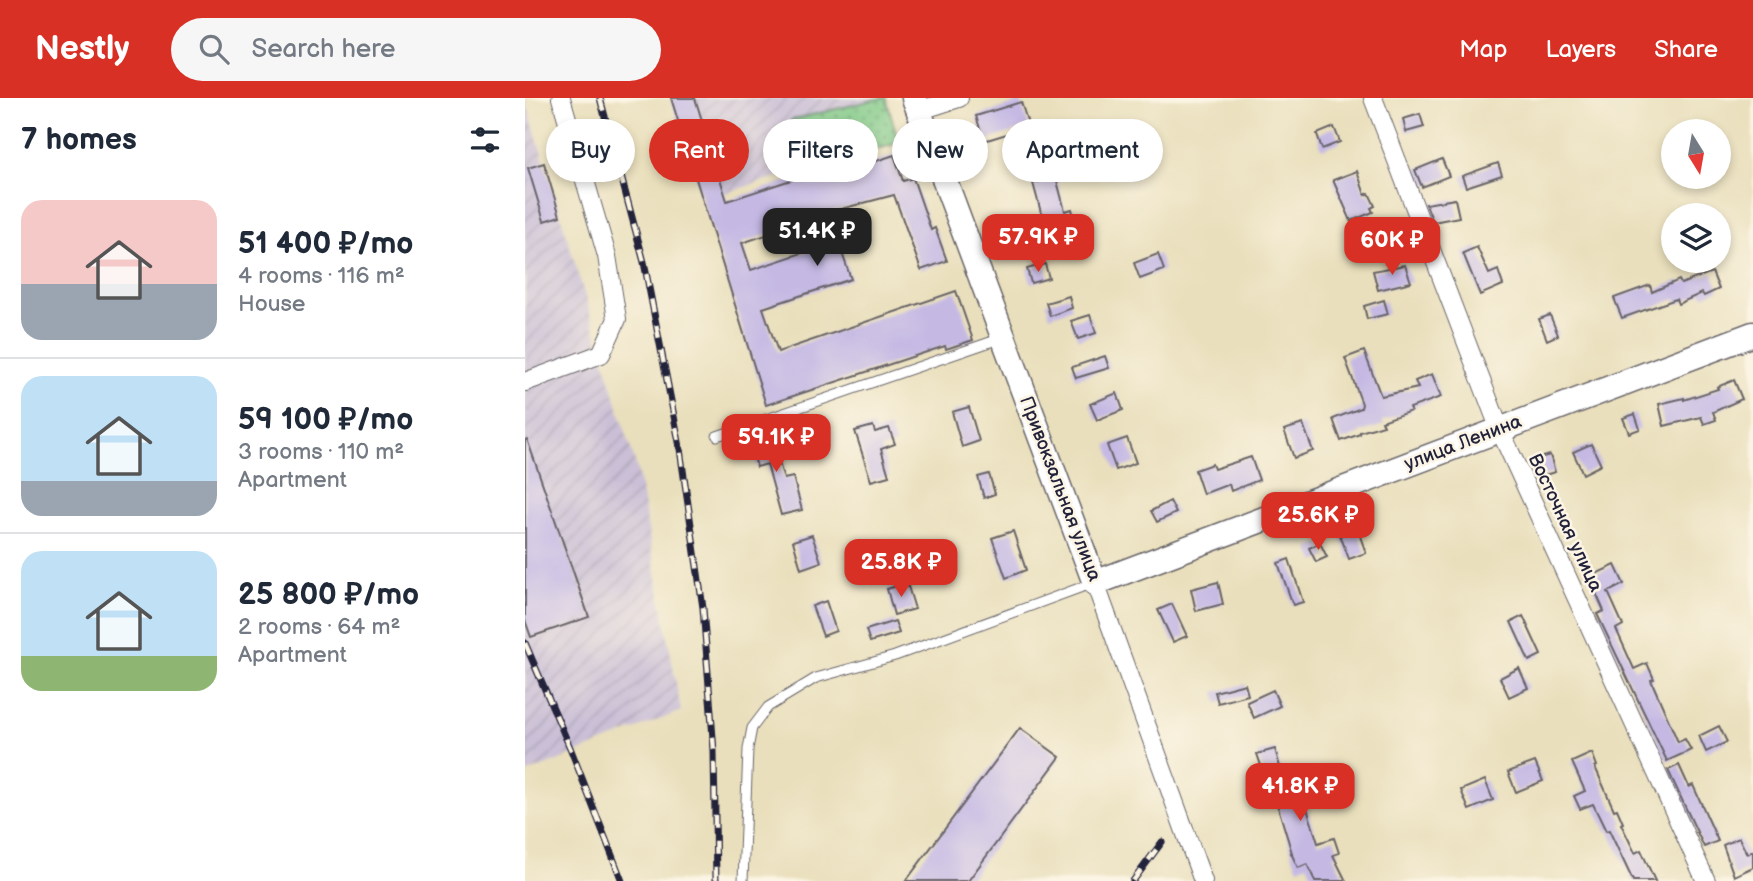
<!DOCTYPE html>
<meta charset="utf-8">
<style>
:root{--surface:#fff;--page:#f6f6f7;--text:#1f2937;--muted:#747a83;--line:#e0e1e3;--accent:#d93025}
body{margin:0;font-family:"Balsamiq Sans",sans-serif;background:var(--page);color:var(--text);height:100vh;display:flex;flex-direction:column;font-size:26px;white-space:nowrap}
*{box-sizing:border-box;margin:0}
p{font-size:23px;color:var(--muted)}
.icon{flex:none;width:38px;height:38px;fill:none;stroke:currentColor;stroke-width:2;stroke-linecap:round;stroke-linejoin:round}
.map{position:relative;flex:1;overflow:hidden}
.details{display:flex;flex-direction:column;background:var(--surface);width:525px}
.details>*{flex:none}
.guide{position:absolute;left:21px;top:21px;width:665px;height:63px;display:flex;gap:14px}
.needle{width:46px;rotate:169deg}
.buttons{position:absolute;left:1136px;top:21px;display:grid;gap:14px}
.buttons a{display:grid;place-items:center;width:70px;height:70px;border-radius:50%;background:var(--surface);box-shadow:0 4px 10px #0003;font-size:35px}
.price{position:absolute;translate:-50% -60px;padding:0 16px;border-radius:14px;background:var(--accent);color:#fff;font-size:23px;line-height:46px;filter:drop-shadow(0 2px 4px #0008)}
.price::after{content:'';position:absolute;left:50%;top:42px;width:21px;height:16px;margin-left:-10px;background:inherit;clip-path:polygon(0 0,100% 0,50% 100%)}
.price.active{background:#222;color:#fff}
ul{padding:0;list-style:none}
li{display:flex;align-items:center;gap:21px;height:175px;padding:0 21px}
li+li{border-top:2px solid var(--line)}
li span{display:grid;place-items:center;flex:none;width:196px;height:140px;border-radius:21px;color:#555}
li>.icon{margin-inline-start:auto}
span .icon{width:84px;height:84px;fill:#fffc;stroke-width:1}
li b{font-size:30px}
h2{display:flex;justify-content:space-between;align-items:center;height:84px;padding:0 21px;font-size:30px}
.tag{padding:0 24px;border-radius:32px;background:var(--surface);box-shadow:0 4px 10px #0003;font-size:24px;line-height:63px}
.tag.active{background:var(--accent);color:#fff}
header{display:flex;align-items:center;gap:42px;box-sizing:border-box;height:98px;padding:0 35px;background:var(--accent);color:#fff}
header strong{font-size:33px}
nav{display:flex;gap:38px;margin-inline-start:auto;font-size:24px}
.search{width:490px;height:63px;background:var(--page);display:flex;align-items:center;gap:18px;box-sizing:border-box;padding:0 24px;border-radius:38px;color:var(--muted);font-size:26px}
main{display:flex;flex:1;min-height:0}
.map>svg:first-child{display:block}
.industrial{fill:url(#industrial-furrows)}
.park{fill:url(#park-dots);stroke:#507560;stroke-width:2}
.building{fill:#c5b9e4}
.lines{fill:none;stroke-linecap:round;stroke-linejoin:round}
.lane-casing{stroke:#686468;stroke-width:11}
.street-casing{stroke:#686468;stroke-width:20}
.secondary-casing{stroke:#686468;stroke-width:27}
.lane{stroke:#fff;stroke-width:9}
.street{stroke:#fff;stroke-width:18}
.secondary{stroke:#fff;stroke-width:24}
.rail-casing{stroke:#22223b;stroke-width:7}
.rail{stroke:#fcf5e5;stroke-width:4.5;stroke-dasharray:13;stroke-linecap:butt}
.labels{text-anchor:middle;dominant-baseline:central;stroke-width:5;stroke-linejoin:round;paint-order:stroke}
.street-label{font-size:19px;fill:#22223b;stroke:#fcf5e5}
</style>
<header>
<strong>Nestly</strong>
<div class="search"><svg class="icon" aria-label="search" viewBox="0 0 24 24"><circle cx="10" cy="10" r="6"/><path d="M15 15l6 6"/></svg>Search here</div>
<nav><a>Map</a><a>Layers</a><a>Share</a></nav>
</header>
<main>
<section class="details">
<h2>7 homes<svg class="icon" aria-label="filters" viewBox="0 0 24 24"><path d="M4 7h16M4 17h16"/><circle cx="9" cy="7" r="2"/><circle cx="15" cy="17" r="2"/></svg></h2>
<ul>
<li><span style="background:linear-gradient(#f6c9c9 60%,#9aa5b1 0)"><svg class="icon" aria-label="home" viewBox="0 0 24 24"><path d="M3 11l9-7 9 7M6 9v11h12V9"/></svg></span><div><b>51 400 ₽/mo</b><p>4 rooms · 116 m²</p><p>House</p></div></li>
<li><span style="background:linear-gradient(#bfe0f5 75%,#9aa5b1 0)"><svg class="icon" aria-label="home" viewBox="0 0 24 24"><path d="M3 11l9-7 9 7M6 9v11h12V9"/></svg></span><div><b>59 100 ₽/mo</b><p>3 rooms · 110 m²</p><p>Apartment</p></div></li>
<li><span style="background:linear-gradient(#bfe0f5 75%,#8fb573 0)"><svg class="icon" aria-label="home" viewBox="0 0 24 24"><path d="M3 11l9-7 9 7M6 9v11h12V9"/></svg></span><div><b>25 800 ₽/mo</b><p>2 rooms · 64 m²</p><p>Apartment</p></div></li>
</ul>
</section>
<div class="map">
<svg width="1228" height="783" viewBox="0 0 1228 783">
<defs>
<pattern id="industrial-furrows" width="10" height="10" patternUnits="userSpaceOnUse" patternTransform="scale(1.75)"><rect width="10" height="10" fill="#cabfd6"/><path d="M-1 1l2-2M0 10L10 0M9 11l2-2" fill="none" stroke="#ada4b9"/></pattern>
<pattern id="park-dots" width="8" height="8" patternUnits="userSpaceOnUse" patternTransform="scale(1.75)"><rect width="8" height="8" fill="#7dc885"/><path d="M2 2h.1M6 6h.1" fill="none" stroke="#66a26e" stroke-width="1.8" stroke-linecap="round"/></pattern>
</defs>
<rect width="100%" height="100%" fill="#fcf5e5"/>
<filter id="ink" filterUnits="userSpaceOnUse"><feTurbulence type="fractalNoise" baseFrequency=".0143" numOctaves="2"/><feDisplacementMap in="SourceGraphic" scale="14" xChannelSelector="R" yChannelSelector="G"/><feConvolveMatrix kernelMatrix="1 2 1 2 8 2 1 2 1" color-interpolation-filters="sRGB"/></filter>
<filter id="wash" filterUnits="userSpaceOnUse"><feTurbulence type="fractalNoise" baseFrequency=".00686" numOctaves="4" result="noise"/><feDisplacementMap in="SourceGraphic" scale="28" xChannelSelector="R" yChannelSelector="G"/><feGaussianBlur stdDeviation="1.57" result="paint"/><feColorMatrix in="noise" values="0 0 0 0 0 0 0 0 0 0 0 0 0 0 0 0 0 1.4 0 .05"/><feComposite in="paint" operator="in"/></filter>
<g filter="url(#wash)">
<rect width="100%" height="100%" fill="#e9dfbc"/>
<g class="industrial">
<path d="M0 0 112 371 156 613 0 676Z"/>
<path d="M146 0H356L267 22 280 70 178 102Z"/>
</g>
<path class="park" d="M356 0H361L374 45 280 70 266 22Z"/>
<g id="blocks">
<g class="building">
<path d="M146 0H170L202 103 284 76 339 63 340 67 369 57 378 83 388 80 406 132 410 130 422 163 396 172 369 97 297 116 298 118 217 145 226 172 313 143 326 181 238 210 253 254 431 193 448 242 421 251 420 248 241 307Z"/>
<path d="M496 4 504 29 459 43 451 18Z"/>
<path d="M895 16 899 29 881 34 878 21Z"/>
<path d="M809 29 815 44 797 51 792 36Z"/>
<path d="M917 61 924 78 897 89 890 72Z"/>
<path d="M19 65 35 118 19 123 3 70Z"/>
<path d="M973 65 977 77 941 89 937 78Z"/>
<path d="M832 73 840 97 844 95 850 108 846 110 848 114 826 123 808 82Z"/>
<path d="M531 79 540 113 547 111 556 144 519 153 510 120 517 118 508 85Z"/>
<path d="M930 101 934 119 908 124 901 106Z"/>
<path d="M952 149 964 176 973 172 978 187 955 197 938 155Z"/>
<path d="M633 156 639 172 615 181 609 165Z"/>
<path d="M520 166 524 180 506 185 502 171Z"/>
<path d="M880 167 886 184 853 192 848 173Z"/>
<path d="M1187 174 1194 191 1179 198 1177 195 1153 206 1151 201 1097 220 1089 200 1125 187 1127 194 1154 182 1156 186Z"/>
<path d="M544 198 547 210 525 218 521 205Z"/>
<path d="M859 202 863 216 842 221 839 208Z"/>
<path d="M565 217 571 235 553 241 546 223Z"/>
<path d="M1025 217 1033 237 1022 242 1014 221Z"/>
<path d="M839 253 856 298 893 290 890 283 907 276 916 299 885 310 886 313 857 323 859 327 835 334V336L816 343 808 321 836 310 837 306 820 260Z"/>
<path d="M580 258 584 270 551 280 547 269Z"/>
<path d="M1209 282 1217 301 1188 314 1191 322 1179 326 1176 319 1139 328 1134 306 1159 300V302L1193 291 1192 289Z"/>
<path d="M592 295 598 312 572 322 565 306Z"/>
<path d="M444 309 454 343 437 349 427 314Z"/>
<path d="M1110 316 1115 331 1104 335 1098 320Z"/>
<path d="M778 326 788 353 769 360 759 332Z"/>
<path d="M348 328 350 334 364 330 370 346 356 351 364 378 346 383 330 333Z"/>
<path d="M245 335 259 381 268 379 277 412 256 417 242 366 232 369 224 342Z"/>
<path d="M602 340 611 365 591 372 582 347Z"/>
<path d="M2 341 64 519 6 539 0 522V342Z"/>
<path d="M1066 346 1076 367 1058 376 1048 354Z"/>
<path d="M1025 357 1030 374 1016 378 1011 361Z"/>
<path d="M726 359 734 382 706 393 704 386 678 396 670 372 687 366 689 371Z"/>
<path d="M464 376 470 396 459 400 453 379Z"/>
<path d="M645 403 651 415 632 424 626 413Z"/>
<path d="M831 427 841 455 824 461 814 434Z"/>
<path d="M488 433 501 472 481 480 467 440Z"/>
<path d="M287 437 296 464 276 471 268 443Z"/>
<path d="M795 445 802 459 791 464 784 450Z"/>
<path d="M764 461 778 504 768 507 753 465Z"/>
<path d="M1090 467 1099 486 1083 494 1098 527 1091 531 1109 571 1122 565 1129 581 1126 582 1153 644 1160 641 1166 652 1142 663 1072 516 1079 513 1064 479Z"/>
<path d="M693 484 698 506 671 513 666 491Z"/>
<path d="M382 485 390 511 369 517 362 491Z"/>
<path d="M301 503 311 533 298 538 287 508Z"/>
<path d="M647 506 662 538 648 544 633 512Z"/>
<path d="M998 518 1016 557 1004 563 986 524Z"/>
<path d="M370 523 374 535 345 544 341 532Z"/>
<path d="M994 570 1003 590 984 599 975 580Z"/>
<path d="M720 586 723 597 693 605 690 594Z"/>
<path d="M748 592 755 608 729 620 722 604Z"/>
<path d="M1194 628 1202 644 1181 654 1174 638Z"/>
<path d="M495 630 535 659 443 783H381Z"/>
<path d="M750 651 759 683 772 679 793 745 809 740 814 755 808 757 821 783H790L782 766 773 770 766 755H767L752 706 750 707 732 656Z"/>
<path d="M1067 655 1072 668 1070 669 1089 712 1092 711 1098 725 1096 726 1110 755 1116 752 1130 783H1108L1084 732 1081 733 1068 706 1055 711 1049 698 1060 693 1047 664Z"/>
<path d="M1010 664 1018 683 991 694 983 674Z"/>
<path d="M1154 667 1164 689 1168 687 1193 743 1179 749 1143 672Z"/>
<path d="M960 682 968 702 944 712 936 692Z"/>
<path d="M1214 740 1222 756 1228 753V769L1209 778 1198 747Z"/>
</g>
</g>
</g>
<g filter="url(#ink)">
<use href="#blocks" fill-opacity="0" stroke="#686468" stroke-width="2"/>
<g class="lines">
<defs>
<g id="lane">
<path d="M192 338 477 240"/>
<path d="M218 783 223 651 227 630 243 609 291 580 370 558 568 485"/>
</g>
<g id="street">
<path d="M848 0 975 332 1181 783"/>
<path d="M393 13 434 0"/>
<path d="M0 284 76 256 92 221 82 158 36 0"/>
<path d="M570 485 678 783"/>
</g>
<path id="secondary" d="M389 0 570 485 1228 236"/>
</defs>
<use href="#lane" class="lane-casing"/>
<use href="#street" class="street-casing"/>
<use href="#secondary" class="secondary-casing"/>
<use href="#lane" class="lane"/>
<use href="#street" class="street"/>
<use href="#secondary" class="secondary"/>
<defs>
<g id="rail">
<path d="M75 0 119 164 154 344 178 510 189 653 191 783"/>
<path d="M0 545 46 652 97 783"/>
<path d="M608 783 637 744"/>
</g>
</defs>
<use href="#rail" class="rail-casing"/>
<use href="#rail" class="rail"/>
</g>
</g>
<g class="labels">
<g class="street-label">
<text transform="translate(938 345) rotate(-21)">улица Ленина</text>
<text transform="translate(535 391) rotate(69)">Привокзальная улица</text>
<text transform="translate(1040 425) rotate(65)">Восточная улица</text>
</g>
</g>
</svg>
<div class="buttons">
<a><svg class="needle" viewBox="-14 -14 28 28"><path d="M0-13l5 13h-10z" fill="#e53935"/><path d="M0 13l5-13h-10z" fill="#747a83"/></svg></a>
<a><svg class="icon" aria-label="layers" viewBox="0 0 24 24"><path d="M12 4l9 5-9 5-9-5zM3 14l9 5 9-5"/></svg></a>
</div>
<b class="price active" style="left:292px;top:170px">51.4K ₽</b>
<b class="price" style="left:513px;top:176px">57.9K ₽</b>
<b class="price" style="left:867px;top:179px">60K ₽</b>
<b class="price" style="left:251px;top:376px">59.1K ₽</b>
<b class="price" style="left:793px;top:454px">25.6K ₽</b>
<b class="price" style="left:376px;top:501px">25.8K ₽</b>
<b class="price" style="left:775px;top:725px">41.8K ₽</b>
<div class="guide">
<a class="tag">Buy</a>
<a class="tag active">Rent</a>
<a class="tag">Filters</a>
<a class="tag">New</a>
<a class="tag">Apartment</a>
</div>
</div>
</main>
